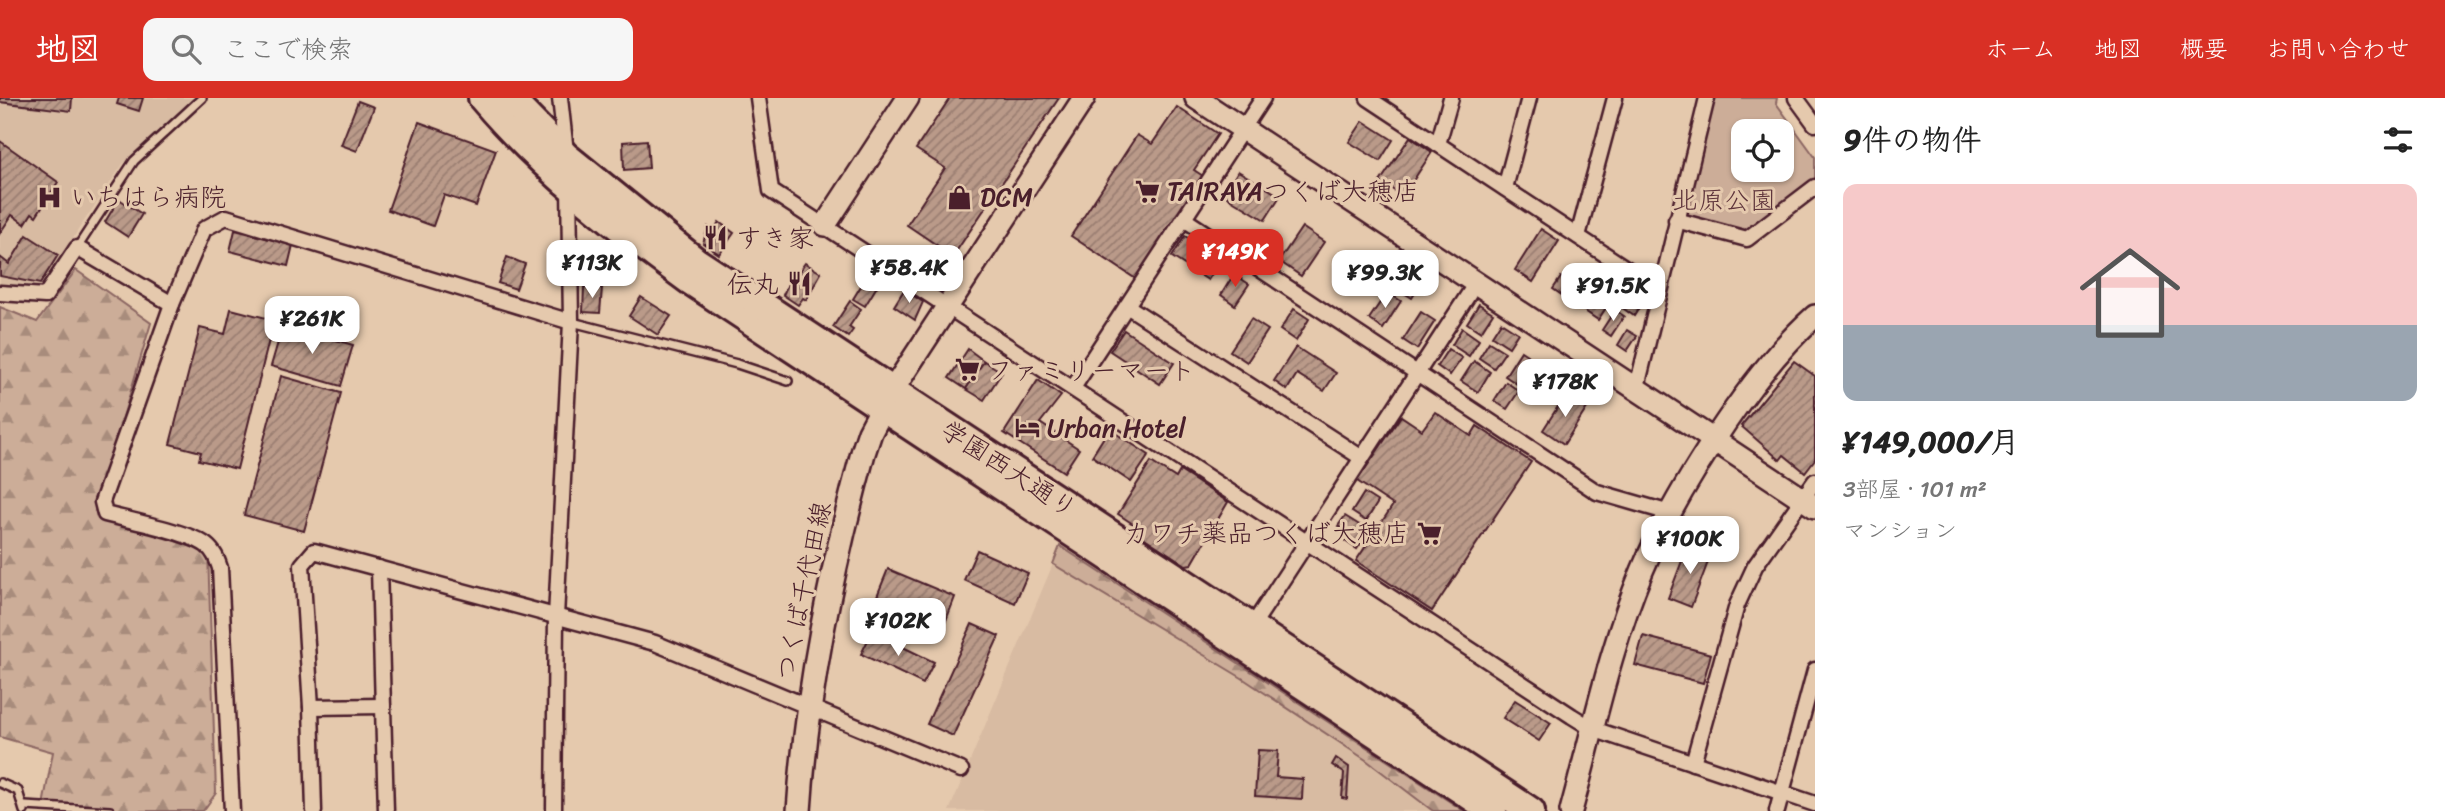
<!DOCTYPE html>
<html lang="ja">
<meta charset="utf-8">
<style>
:root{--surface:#fff;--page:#f6f6f6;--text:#222;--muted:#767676;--line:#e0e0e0;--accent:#d93025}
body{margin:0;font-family:Sriracha,"Klee One",sans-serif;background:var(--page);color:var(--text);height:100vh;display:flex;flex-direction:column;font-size:26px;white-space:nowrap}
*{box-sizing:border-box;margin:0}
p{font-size:23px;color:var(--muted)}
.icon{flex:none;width:38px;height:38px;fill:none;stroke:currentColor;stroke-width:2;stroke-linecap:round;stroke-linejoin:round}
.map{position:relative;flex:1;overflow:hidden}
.details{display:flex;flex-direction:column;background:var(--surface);width:630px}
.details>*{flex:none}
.controls{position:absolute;left:1731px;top:21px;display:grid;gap:14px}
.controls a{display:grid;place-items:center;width:63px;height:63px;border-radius:14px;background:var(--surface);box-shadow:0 2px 5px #0004;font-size:35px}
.price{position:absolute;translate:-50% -60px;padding:0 16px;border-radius:14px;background:#fff;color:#222;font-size:23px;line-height:46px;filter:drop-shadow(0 2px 4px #0008)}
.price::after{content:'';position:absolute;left:50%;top:42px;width:21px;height:16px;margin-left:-10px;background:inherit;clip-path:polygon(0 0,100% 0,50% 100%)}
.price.on{background:var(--accent);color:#fff}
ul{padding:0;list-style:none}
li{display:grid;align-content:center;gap:14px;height:371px;padding:0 28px}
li+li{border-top:2px solid var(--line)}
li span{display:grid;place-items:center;height:217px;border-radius:14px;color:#555}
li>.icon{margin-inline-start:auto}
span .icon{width:126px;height:126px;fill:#fffc;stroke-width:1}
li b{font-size:30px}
h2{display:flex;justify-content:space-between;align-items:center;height:84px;padding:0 28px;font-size:30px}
header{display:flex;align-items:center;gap:42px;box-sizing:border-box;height:98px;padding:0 35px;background:var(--accent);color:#fff}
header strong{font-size:33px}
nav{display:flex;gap:38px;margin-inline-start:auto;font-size:24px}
.search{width:490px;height:63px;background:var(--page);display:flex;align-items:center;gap:18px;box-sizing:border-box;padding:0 24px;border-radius:14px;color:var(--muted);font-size:26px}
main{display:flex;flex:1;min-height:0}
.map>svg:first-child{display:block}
.built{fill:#d8bba2}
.green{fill:#ccad98;stroke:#8b6662;stroke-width:2;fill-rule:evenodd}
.forest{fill:url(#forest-firs);stroke:#8b6662;stroke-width:2}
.building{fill:url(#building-hatch);stroke:#4a1f2b;stroke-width:2}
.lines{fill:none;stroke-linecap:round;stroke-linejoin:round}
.lane-casing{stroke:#4a1f2b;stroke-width:12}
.street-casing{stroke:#4a1f2b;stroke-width:19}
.secondary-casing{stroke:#4a1f2b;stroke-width:26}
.primary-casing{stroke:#4a1f2b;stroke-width:28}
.highway-casing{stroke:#4a1f2b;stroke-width:32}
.lane{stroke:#e5c9ad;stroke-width:7}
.street{stroke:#e5c9ad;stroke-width:14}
.secondary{stroke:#e5c9ad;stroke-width:21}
.primary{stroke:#e5c9ad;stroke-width:23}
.highway{stroke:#e5c9ad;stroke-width:26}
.labels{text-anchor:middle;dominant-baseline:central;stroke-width:6;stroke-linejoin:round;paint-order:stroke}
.poi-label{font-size:26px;fill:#4a1f2b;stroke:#e5c9ad;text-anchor:start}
.park-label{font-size:26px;fill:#5e343b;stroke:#e5c9ad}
.street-label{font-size:26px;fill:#4a1f2b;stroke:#e5c9ad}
</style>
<header>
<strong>地図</strong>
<div class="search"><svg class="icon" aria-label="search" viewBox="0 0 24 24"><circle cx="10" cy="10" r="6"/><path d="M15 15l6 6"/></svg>ここで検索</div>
<nav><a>ホーム</a><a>地図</a><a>概要</a><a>お問い合わせ</a></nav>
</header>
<main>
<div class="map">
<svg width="1815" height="713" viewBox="0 0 1815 713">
<defs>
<pattern id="forest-firs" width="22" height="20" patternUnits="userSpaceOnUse" patternTransform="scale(1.75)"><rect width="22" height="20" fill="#ccad98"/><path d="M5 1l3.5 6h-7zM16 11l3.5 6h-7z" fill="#a88c7c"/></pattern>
<pattern id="building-hatch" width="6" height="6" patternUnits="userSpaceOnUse" patternTransform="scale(1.75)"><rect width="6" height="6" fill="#ba9a89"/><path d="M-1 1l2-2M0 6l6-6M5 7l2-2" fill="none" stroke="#997d70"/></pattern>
</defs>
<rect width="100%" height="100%" fill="#e5c9ad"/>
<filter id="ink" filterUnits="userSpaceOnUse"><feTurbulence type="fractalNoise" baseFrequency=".0143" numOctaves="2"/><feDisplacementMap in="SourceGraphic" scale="14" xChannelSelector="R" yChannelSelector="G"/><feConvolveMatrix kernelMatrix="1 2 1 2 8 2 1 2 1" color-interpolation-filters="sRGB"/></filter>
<g filter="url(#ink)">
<g class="built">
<path d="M0 0H195L123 66 78 132 44 191 0 187Z"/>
<path d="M1061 447 1467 713H949Z"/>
</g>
<path class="green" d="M1711 0H1777L1776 5 1815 59V81L1738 144 1680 128ZM1743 33H1782V72H1743Z"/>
<g class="forest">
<path d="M76 172 151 225 95 413 208 455 216 695 203 713H42L53 654 0 639V209L37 224Z"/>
<path d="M1060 448 1464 713H1433L1366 662 1242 580 1053 466Z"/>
</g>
<g class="building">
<path d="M0 0H72L71 13 0 4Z"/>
<path d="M119 0H143L139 13 117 6Z"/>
<path d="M950 0H1059L953 158 907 127 945 70 916 51Z"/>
<path d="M358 3 374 9 357 53 341 47Z"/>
<path d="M1177 9 1218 36 1194 72 1203 78 1136 181 1071 138 1137 37 1152 46Z"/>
<path d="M1363 23 1393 42 1380 63 1349 44Z"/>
<path d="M419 24 496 52 476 108 444 97 433 128 388 112Z"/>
<path d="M1410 39 1432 54 1403 98 1380 84Z"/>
<path d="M647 42 649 70 624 72 623 44Z"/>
<path d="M0 43 58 84 36 118 32 115 25 126 12 117 0 135Z"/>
<path d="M1238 73 1280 98 1265 122 1224 97Z"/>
<path d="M119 101 142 116 128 139 105 124Z"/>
<path d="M719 124 734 135 719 156 703 145 708 129 713 133Z"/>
<path d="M1302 129 1324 144 1301 178 1279 163Z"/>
<path d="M1541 131 1559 143 1533 184 1515 172Z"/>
<path d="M235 132 293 147 288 168 230 153Z"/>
<path d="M27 137 58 157 40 186 0 178V159L9 166Z"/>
<path d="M1185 138 1221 161 1208 182 1172 159Z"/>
<path d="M507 159 525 166 516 191 498 185Z"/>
<path d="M805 165 821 175 806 202 803 200 798 207 783 197 792 177 795 179Z"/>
<path d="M1410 165 1427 176 1412 200 1394 189Z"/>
<path d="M1579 168 1617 193 1598 222 1553 191 1561 179 1568 183Z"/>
<path d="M870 173 882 180 865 208 853 201Z"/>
<path d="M1234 176 1249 186 1235 207 1221 197Z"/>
<path d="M1634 188 1647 197 1634 218 1621 209Z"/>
<path d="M584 189 602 190 600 215 583 214Z"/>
<path d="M904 192 923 204 915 222 894 208Z"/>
<path d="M1387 194 1401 203 1383 231 1369 221Z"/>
<path d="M641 199 671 218 658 237 629 218Z"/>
<path d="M850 203 861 211 849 229 853 232 848 239 833 229Z"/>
<path d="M1479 206 1493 215 1481 234 1467 225Z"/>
<path d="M231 211 274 222 237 371 199 362 201 354 170 346 200 230 225 236Z"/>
<path d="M1294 211 1309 221 1296 243 1280 232Z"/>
<path d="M1615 212 1624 218 1611 238 1602 232Z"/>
<path d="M1421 214 1435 223 1417 251 1403 242Z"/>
<path d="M1251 221 1268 232 1247 264 1230 253Z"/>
<path d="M1501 224 1518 235 1509 249 1492 238Z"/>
<path d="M283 227 353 247 341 288 271 268Z"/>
<path d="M1462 230 1479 242 1469 258 1452 247Z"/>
<path d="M1124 232 1174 265 1160 286 1110 253Z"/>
<path d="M1627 232 1637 238 1627 253 1618 247Z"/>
<path d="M1489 244 1505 254 1494 270 1479 260Z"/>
<path d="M1296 249 1336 275 1324 293 1297 276 1287 292 1274 283Z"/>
<path d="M968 251 984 263 966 291 949 280Z"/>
<path d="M1448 251 1462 260 1450 277 1437 268Z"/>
<path d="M1521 253 1536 263 1520 288 1505 278Z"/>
<path d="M984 263 1002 274 984 302 966 291Z"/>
<path d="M1474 263 1490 274 1478 294 1461 283Z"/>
<path d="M1794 263 1815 278V361L1805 374 1784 357 1780 362 1741 328Z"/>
<path d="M281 278 341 295 304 433 244 417Z"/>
<path d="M1038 282 1061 298 1040 325 1079 351 1064 374 1004 335Z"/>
<path d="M1506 284 1519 293 1507 311 1494 303Z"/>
<path d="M1566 296 1587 310 1564 346 1543 332Z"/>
<path d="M1435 314 1471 338 1477 328 1531 364 1432 513 1356 463 1393 407 1357 383 1401 318 1422 332Z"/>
<path d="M1109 331 1149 357 1131 384 1092 358Z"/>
<path d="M1151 364 1176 380 1180 373 1228 404 1192 466 1186 467 1140 437 1139 430 1118 416Z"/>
<path d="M1364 395 1378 404 1366 423 1352 414Z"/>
<path d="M1345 418 1369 433 1357 451 1345 443 1349 435 1338 428Z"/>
<path d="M1688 447 1711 456 1691 509 1668 500Z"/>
<path d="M977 452 1028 475 1015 505 964 482Z"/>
<path d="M888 471 955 499 945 525 877 498Z"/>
<path d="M972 526 999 538 953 638 927 626Z"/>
<path d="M872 534 934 564 923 586 861 556Z"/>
<path d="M1643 538 1711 556 1703 585 1635 567Z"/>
<path d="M1515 602 1551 625 1539 643 1503 620Z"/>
<path d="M1258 652 1278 653 1276 679 1303 681 1302 701 1255 698Z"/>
<path d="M1336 660 1349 669 1347 701 1342 700 1344 675 1332 667Z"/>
</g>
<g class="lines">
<defs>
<g id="lane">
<path d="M77 150 134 63 202 0"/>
<path d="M572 224 737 266 788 283"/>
<path d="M0 685 18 693 24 713"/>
<path d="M25 708 110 713"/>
</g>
<g id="street">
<path d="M560 0 566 54"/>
<path d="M758 0 771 93 1572 618 1593 631 1815 706"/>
<path d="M1368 0 1659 192"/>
<path d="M1796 0 1815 26"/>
<path d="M1438 46 1451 0"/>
<path d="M1505 90 1529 0"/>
<path d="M1184 121 1597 394 1670 415"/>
<path d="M1676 122 1747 141 1815 89"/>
<path d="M1578 138 1615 0"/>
<path d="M0 195 45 198 77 150 172 206"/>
<path d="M1127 208 1362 360"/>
<path d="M1637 289 1707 0"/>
<path d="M1073 290 1263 0"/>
<path d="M379 470 386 713"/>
<path d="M1251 530 1476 185"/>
<path d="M311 609 383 608"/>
<path d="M1693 665 1737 507 1755 468 1815 383"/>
<path d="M232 713 220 470C217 461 214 453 206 447 189 434 128 422 105 416L102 404 172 206 204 131 226 119 571 224"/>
<path d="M314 713 311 609 302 467 314 453 655 545 961 672"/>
<path d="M554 713 556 519 571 224 569 88"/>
<path d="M1777 713 1815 572"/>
</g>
<g id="secondary">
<path d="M1196 0 1815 409"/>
<path d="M825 127 908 0"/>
<path d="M892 293 1084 0"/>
<path d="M1571 713C1593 633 1610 549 1642 473 1664 420 1694 371 1726 324 1752 286 1780 249 1815 218"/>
</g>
<path id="primary" d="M799 713C807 590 831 474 863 355L870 334 890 296"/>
<g id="highway">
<path d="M482 0C542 71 616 129 690 183L1493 713"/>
<path d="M509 0 566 58 696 163 1531 713"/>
</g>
</defs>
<use href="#lane" class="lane-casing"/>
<use href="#street" class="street-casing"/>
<use href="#secondary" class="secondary-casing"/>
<use href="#primary" class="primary-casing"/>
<use href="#highway" class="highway-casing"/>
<use href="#lane" class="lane"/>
<use href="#street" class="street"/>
<use href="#secondary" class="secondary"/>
<use href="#primary" class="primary"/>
<use href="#highway" class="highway"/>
</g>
</g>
<defs>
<symbol id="supermarket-bare" viewBox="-9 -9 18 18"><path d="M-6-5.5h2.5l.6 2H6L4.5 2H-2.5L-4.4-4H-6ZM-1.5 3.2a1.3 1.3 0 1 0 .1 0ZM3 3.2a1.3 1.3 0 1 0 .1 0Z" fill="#4a1f2b" stroke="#e5c9ad" stroke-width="2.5" paint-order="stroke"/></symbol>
<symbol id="hospital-bare" viewBox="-9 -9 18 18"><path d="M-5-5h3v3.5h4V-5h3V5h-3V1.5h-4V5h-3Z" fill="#4a1f2b" stroke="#e5c9ad" stroke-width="2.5" paint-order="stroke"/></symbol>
<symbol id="shop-bare" viewBox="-9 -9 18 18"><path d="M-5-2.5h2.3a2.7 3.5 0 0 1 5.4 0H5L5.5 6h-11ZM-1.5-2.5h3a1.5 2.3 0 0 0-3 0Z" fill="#4a1f2b" stroke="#e5c9ad" stroke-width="2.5" paint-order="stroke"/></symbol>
<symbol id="restaurant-bare" viewBox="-9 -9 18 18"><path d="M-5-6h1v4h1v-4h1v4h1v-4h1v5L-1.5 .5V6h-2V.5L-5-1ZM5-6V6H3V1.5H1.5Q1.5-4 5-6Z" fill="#4a1f2b" stroke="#e5c9ad" stroke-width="2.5" paint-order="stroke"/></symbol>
<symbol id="hotel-bare" viewBox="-9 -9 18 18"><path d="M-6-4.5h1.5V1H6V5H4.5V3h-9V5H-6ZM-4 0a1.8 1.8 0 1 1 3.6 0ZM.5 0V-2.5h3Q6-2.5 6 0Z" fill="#4a1f2b" stroke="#e5c9ad" stroke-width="2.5" paint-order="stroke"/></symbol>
</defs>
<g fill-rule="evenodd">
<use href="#supermarket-bare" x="1130" y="76" width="35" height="35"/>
<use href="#hospital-bare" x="32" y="82" width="35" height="35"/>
<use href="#shop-bare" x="942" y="82" width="35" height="35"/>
<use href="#restaurant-bare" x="698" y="122" width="35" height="35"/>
<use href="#restaurant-bare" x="782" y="168" width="35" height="35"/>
<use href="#supermarket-bare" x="950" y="254" width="35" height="35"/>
<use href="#hotel-bare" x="1010" y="312" width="35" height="35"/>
<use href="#supermarket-bare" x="1412" y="418" width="35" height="35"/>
</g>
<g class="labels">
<g class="poi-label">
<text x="1167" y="93">TAIRAYAつくば大穂店</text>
<text x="70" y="99">いちはら病院</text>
<text x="980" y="99">DCM</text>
<text x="736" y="140">すき家</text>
<text x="779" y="186" text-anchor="end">伝丸</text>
<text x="987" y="272">ファミリーマート</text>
<text x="1047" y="330">Urban Hotel</text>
<text x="1409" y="435" text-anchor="end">カワチ薬品つくば大穂店</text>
</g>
<g class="park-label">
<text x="1724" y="102">北原公園</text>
</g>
<g class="street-label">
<text transform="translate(1009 371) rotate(33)">学園西大通り</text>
<text transform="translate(803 493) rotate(-78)">つくば千代田線</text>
</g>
</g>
</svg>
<div class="controls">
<a><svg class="icon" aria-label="locate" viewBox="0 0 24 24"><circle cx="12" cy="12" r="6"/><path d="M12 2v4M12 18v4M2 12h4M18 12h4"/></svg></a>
</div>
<b class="price on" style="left:1235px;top:191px">¥149K</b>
<b class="price" style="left:592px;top:202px">¥113K</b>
<b class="price" style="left:909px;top:207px">¥58.4K</b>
<b class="price" style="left:1385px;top:212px">¥99.3K</b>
<b class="price" style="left:1613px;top:225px">¥91.5K</b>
<b class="price" style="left:312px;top:258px">¥261K</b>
<b class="price" style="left:1565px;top:321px">¥178K</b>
<b class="price" style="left:1690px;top:478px">¥100K</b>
<b class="price" style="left:898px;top:560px">¥102K</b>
</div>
<section class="details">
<h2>9件の物件<svg class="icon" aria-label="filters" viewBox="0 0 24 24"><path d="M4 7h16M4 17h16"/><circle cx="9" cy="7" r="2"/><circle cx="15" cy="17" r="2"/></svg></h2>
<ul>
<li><span style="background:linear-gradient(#f6c9c9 65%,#9aa5b1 0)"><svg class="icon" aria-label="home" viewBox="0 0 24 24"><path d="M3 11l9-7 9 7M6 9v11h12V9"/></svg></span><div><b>¥149,000/月</b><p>3部屋 · 101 m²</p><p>マンション</p></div></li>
</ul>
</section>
</main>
